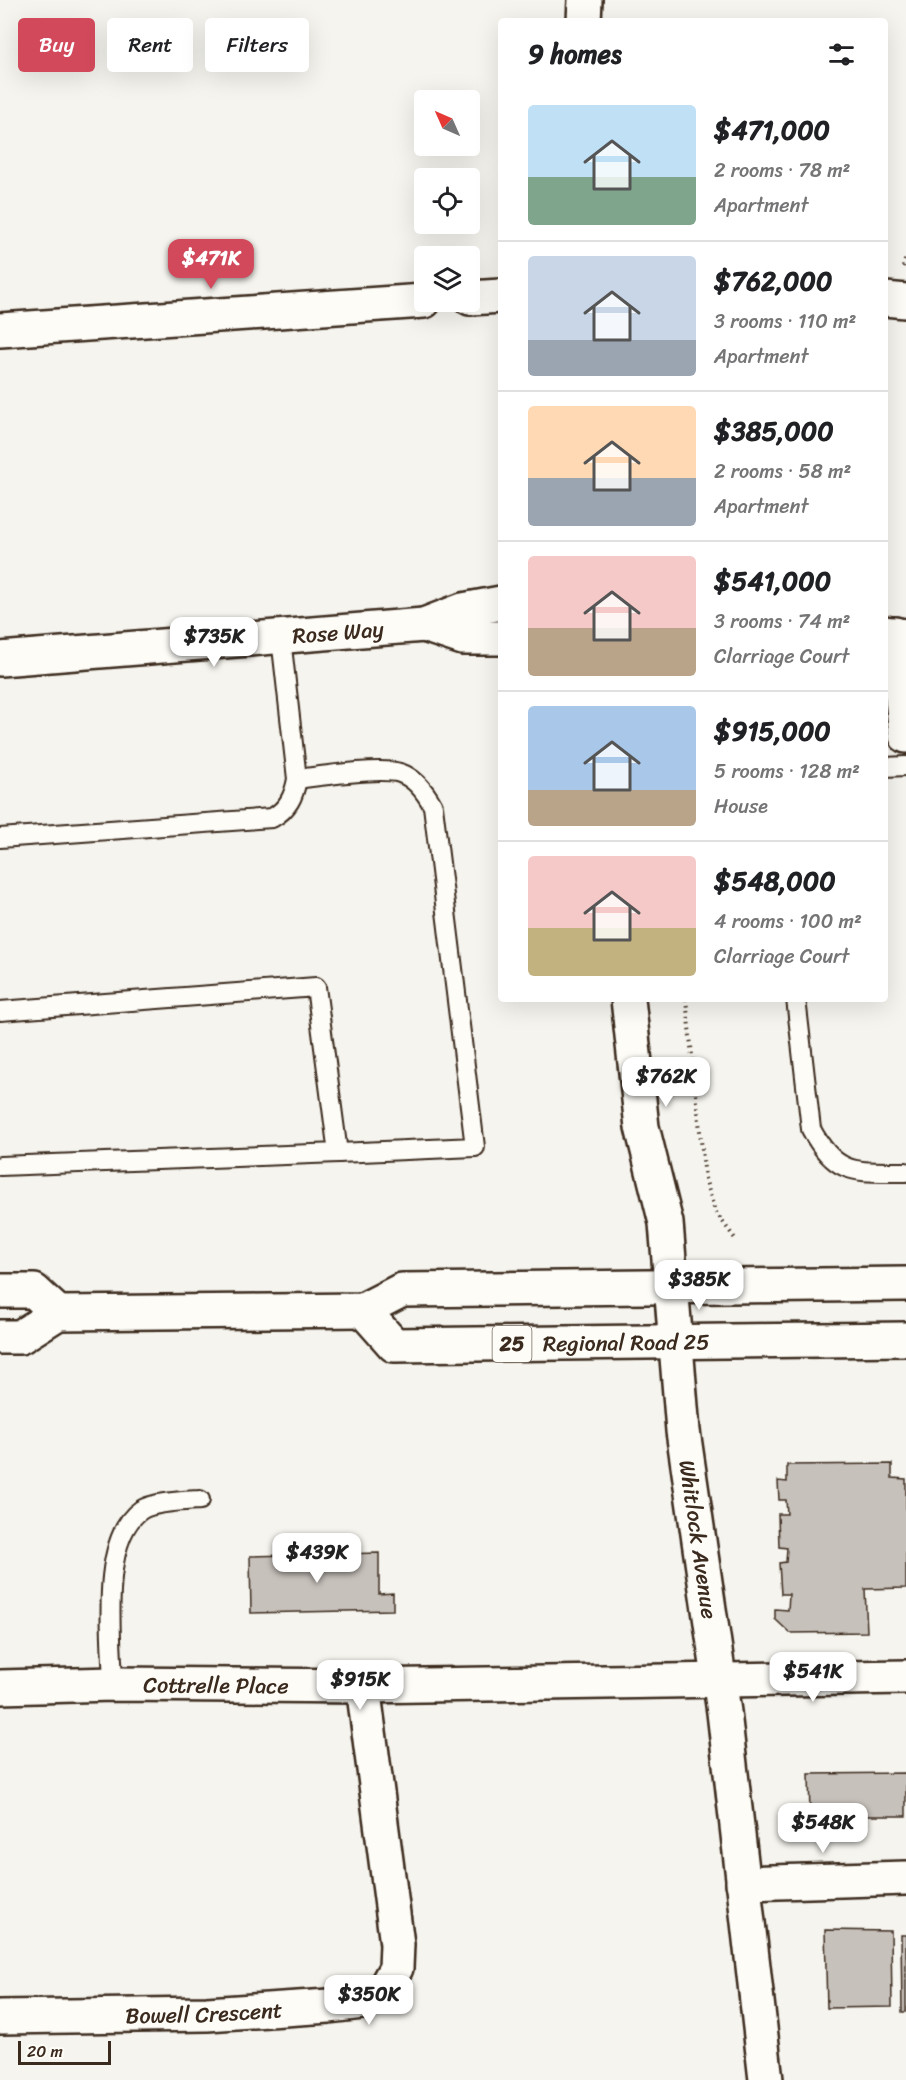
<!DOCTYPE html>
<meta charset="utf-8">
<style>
:root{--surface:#fff;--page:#f6f6f6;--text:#202124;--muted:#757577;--line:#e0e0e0;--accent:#d1495b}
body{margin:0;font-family:Sriracha,sans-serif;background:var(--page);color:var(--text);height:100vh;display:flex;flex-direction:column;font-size:22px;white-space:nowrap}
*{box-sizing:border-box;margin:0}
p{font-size:20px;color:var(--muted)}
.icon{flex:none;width:33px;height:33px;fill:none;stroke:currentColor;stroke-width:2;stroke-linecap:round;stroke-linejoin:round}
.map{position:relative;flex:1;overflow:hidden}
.panel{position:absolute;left:498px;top:18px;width:390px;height:984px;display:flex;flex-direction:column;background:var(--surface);border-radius:6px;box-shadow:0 6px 24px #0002}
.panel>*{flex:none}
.guide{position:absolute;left:18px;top:18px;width:390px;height:54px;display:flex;gap:12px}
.needle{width:39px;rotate:315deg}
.controls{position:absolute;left:414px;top:90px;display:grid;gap:12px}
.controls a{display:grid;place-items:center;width:66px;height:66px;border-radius:6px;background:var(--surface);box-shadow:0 6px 24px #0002;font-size:30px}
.scale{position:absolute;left:18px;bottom:15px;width:93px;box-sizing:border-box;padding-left:6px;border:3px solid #3b2a1e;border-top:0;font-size:16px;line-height:21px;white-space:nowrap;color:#3b2a1e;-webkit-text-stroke:4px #fdfcf7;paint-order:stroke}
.price{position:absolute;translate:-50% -51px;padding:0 14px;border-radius:12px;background:#fff;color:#222;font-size:20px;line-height:39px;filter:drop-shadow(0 2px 3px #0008)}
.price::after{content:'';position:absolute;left:50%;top:36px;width:18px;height:14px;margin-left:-9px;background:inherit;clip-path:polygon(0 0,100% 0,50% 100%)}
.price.active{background:var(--accent);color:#fff}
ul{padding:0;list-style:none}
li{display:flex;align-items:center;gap:18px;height:150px;padding:0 30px}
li+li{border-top:2px solid var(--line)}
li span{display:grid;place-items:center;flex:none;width:168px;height:120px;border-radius:6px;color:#555}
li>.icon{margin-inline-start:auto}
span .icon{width:72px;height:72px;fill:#fffc;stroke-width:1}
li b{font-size:26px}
h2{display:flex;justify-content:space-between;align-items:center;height:72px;padding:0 30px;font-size:26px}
.pill{padding:0 21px;border-radius:6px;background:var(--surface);box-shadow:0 6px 24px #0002;font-size:21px;line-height:54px}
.pill.active{background:var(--accent);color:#fff}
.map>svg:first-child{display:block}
.building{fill:#c7c1bb;stroke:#3b2a1e;stroke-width:1.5}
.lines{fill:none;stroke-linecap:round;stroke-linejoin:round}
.service-casing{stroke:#3b2a1e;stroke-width:22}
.minor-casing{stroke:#3b2a1e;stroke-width:38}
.tertiary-casing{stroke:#3b2a1e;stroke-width:38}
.primary-casing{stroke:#3b2a1e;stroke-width:38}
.path{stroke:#3b2a1e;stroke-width:4;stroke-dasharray:1.5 4.5;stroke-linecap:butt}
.service{stroke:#fdfcf7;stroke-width:18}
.minor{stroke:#fdfcf7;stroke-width:33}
.tertiary{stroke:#fdfcf7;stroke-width:33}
.primary{stroke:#fdfcf7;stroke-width:33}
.labels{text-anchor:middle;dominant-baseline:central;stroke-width:6;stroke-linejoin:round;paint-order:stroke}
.shield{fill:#fdfcf7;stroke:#75695f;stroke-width:1.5}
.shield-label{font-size:21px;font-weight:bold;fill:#3b2a1e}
.street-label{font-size:22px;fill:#3b2a1e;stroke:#fdfcf7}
</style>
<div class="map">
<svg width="906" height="2080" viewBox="0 0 906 2080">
<rect width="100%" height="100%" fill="#f5f4ee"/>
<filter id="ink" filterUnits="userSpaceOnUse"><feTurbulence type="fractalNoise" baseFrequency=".0167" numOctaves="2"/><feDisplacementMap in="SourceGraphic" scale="12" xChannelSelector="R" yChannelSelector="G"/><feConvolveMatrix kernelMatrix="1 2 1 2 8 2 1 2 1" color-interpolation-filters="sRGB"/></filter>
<g filter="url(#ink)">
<g class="building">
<path d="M892 1464V1478L906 1479V1588L865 1589 867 1632 790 1633 775 1619V1609L788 1610 789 1594H781L779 1563 786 1562 787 1548 779 1547 778 1514H787L786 1500H779L778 1481 787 1482V1465Z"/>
<path d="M379 1553V1594L393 1593V1610L251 1613 250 1556Z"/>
<path d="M906 1773V1816H810L809 1774Z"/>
<path d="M825 1930 891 1931 892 2007 827 2008Z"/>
<path d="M901 1935H906V2012H902Z"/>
</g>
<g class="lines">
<defs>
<g id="service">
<path d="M885 767 906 766"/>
<path d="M297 779C321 776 380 767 400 773 415 778 426 793 433 806L475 1147 338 1153"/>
<path d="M0 838 272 818C288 809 294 796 297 779L281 638"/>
<path d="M796 999 811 1129C837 1178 857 1171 906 1172"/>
<path d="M0 1011 316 987 338 1153 0 1166"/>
<path d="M113 1684C112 1639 99 1539 141 1510 153 1502 185 1501 200 1500"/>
</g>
<g id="minor">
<path d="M470 298 501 296"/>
<path d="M885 299 906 301"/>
<path d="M0 330 424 301"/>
<path d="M895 634 906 736"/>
<path id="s1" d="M0 1687 113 1684 363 1686 906 1677"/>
<path d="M743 1883 906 1878"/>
<path id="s2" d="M0 2017 207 2014 329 2006 363 2002 386 1986 396 1968 397 1944 363 1686"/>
</g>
<g id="tertiary">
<path d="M584 21 585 0"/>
<path d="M424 625 463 638H501"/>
<path d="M885 633 906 636"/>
<path id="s3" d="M0 659 424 625 463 610 501 603"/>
<path id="s4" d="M628 999 642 1127 666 1223 683 1431 724 1712 766 2080"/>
</g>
<g id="primary">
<path d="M0 1291H34L58 1313"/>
<path id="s5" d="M363 1310 394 1345 906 1339"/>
<path d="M0 1337H20L58 1313 363 1310 402 1290 906 1284"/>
</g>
</defs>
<use href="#service" class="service-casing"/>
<use href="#minor" class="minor-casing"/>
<use href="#tertiary" class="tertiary-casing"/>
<use href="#primary" class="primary-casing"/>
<g class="path">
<path d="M903 267 906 257"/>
<path d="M686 999 705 1178 715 1211 736 1240"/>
</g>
<use href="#service" class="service"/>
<use href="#minor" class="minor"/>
<use href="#tertiary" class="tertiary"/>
<use href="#primary" class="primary"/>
</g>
</g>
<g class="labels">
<rect class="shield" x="492.5" y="1326" width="39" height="36" rx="4.5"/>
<g class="shield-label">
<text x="512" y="1344">25</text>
</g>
<g class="street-label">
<text stroke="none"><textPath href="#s3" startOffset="339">Rose Way</textPath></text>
<text stroke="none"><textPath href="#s5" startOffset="279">Regional Road 25</textPath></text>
<text stroke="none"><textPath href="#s4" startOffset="546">Whitlock Avenue</textPath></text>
<text stroke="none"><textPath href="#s1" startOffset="216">Cottrelle Place</textPath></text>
<text stroke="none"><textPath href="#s2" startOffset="204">Bowell Crescent</textPath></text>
</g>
</g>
</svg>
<div class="controls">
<a><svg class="needle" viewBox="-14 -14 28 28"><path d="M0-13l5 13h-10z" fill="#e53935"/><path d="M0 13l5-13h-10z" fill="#757577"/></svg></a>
<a><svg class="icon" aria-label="locate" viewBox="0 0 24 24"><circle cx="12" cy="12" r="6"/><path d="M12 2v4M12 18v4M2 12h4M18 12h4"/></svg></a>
<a><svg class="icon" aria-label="layers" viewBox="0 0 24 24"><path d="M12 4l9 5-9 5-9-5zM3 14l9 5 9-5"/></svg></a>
</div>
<div class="scale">20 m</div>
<b class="price active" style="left:211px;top:290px">$471K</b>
<b class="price" style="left:214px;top:668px">$735K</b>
<b class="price" style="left:666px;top:1108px">$762K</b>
<b class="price" style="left:699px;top:1311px">$385K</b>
<b class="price" style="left:317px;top:1584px">$439K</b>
<b class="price" style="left:813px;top:1703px">$541K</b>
<b class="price" style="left:360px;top:1711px">$915K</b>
<b class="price" style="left:823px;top:1854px">$548K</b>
<b class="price" style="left:369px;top:2026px">$350K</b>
<div class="guide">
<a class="pill active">Buy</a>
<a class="pill">Rent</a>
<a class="pill">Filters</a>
</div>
<section class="panel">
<h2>9 homes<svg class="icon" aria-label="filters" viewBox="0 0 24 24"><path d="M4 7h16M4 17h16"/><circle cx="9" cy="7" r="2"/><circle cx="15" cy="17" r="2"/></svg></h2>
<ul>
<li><span style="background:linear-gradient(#bfe0f5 60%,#7fa58c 0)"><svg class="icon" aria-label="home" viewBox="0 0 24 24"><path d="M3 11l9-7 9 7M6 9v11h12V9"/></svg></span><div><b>$471,000</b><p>2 rooms · 78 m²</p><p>Apartment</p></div></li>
<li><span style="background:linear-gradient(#c9d6e8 70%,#9aa5b1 0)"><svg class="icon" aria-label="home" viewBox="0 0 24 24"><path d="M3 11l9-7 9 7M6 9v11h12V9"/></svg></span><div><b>$762,000</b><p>3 rooms · 110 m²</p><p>Apartment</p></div></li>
<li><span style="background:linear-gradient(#ffd9b3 60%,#9aa5b1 0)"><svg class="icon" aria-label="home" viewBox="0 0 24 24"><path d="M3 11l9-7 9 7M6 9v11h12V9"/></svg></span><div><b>$385,000</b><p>2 rooms · 58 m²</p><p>Apartment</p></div></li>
<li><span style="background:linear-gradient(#f6c9c9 60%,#b9a48a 0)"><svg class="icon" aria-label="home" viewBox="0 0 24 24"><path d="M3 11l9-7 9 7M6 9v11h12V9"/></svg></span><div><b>$541,000</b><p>3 rooms · 74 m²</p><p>Clarriage Court</p></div></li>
<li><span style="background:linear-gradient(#a9c7e8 70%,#b9a48a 0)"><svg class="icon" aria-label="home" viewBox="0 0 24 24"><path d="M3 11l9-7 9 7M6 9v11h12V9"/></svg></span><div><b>$915,000</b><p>5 rooms · 128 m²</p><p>House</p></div></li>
<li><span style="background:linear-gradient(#f6c9c9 60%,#c2b280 0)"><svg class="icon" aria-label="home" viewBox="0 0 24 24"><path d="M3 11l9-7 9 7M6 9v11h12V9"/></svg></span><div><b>$548,000</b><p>4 rooms · 100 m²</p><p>Clarriage Court</p></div></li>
</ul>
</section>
</div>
